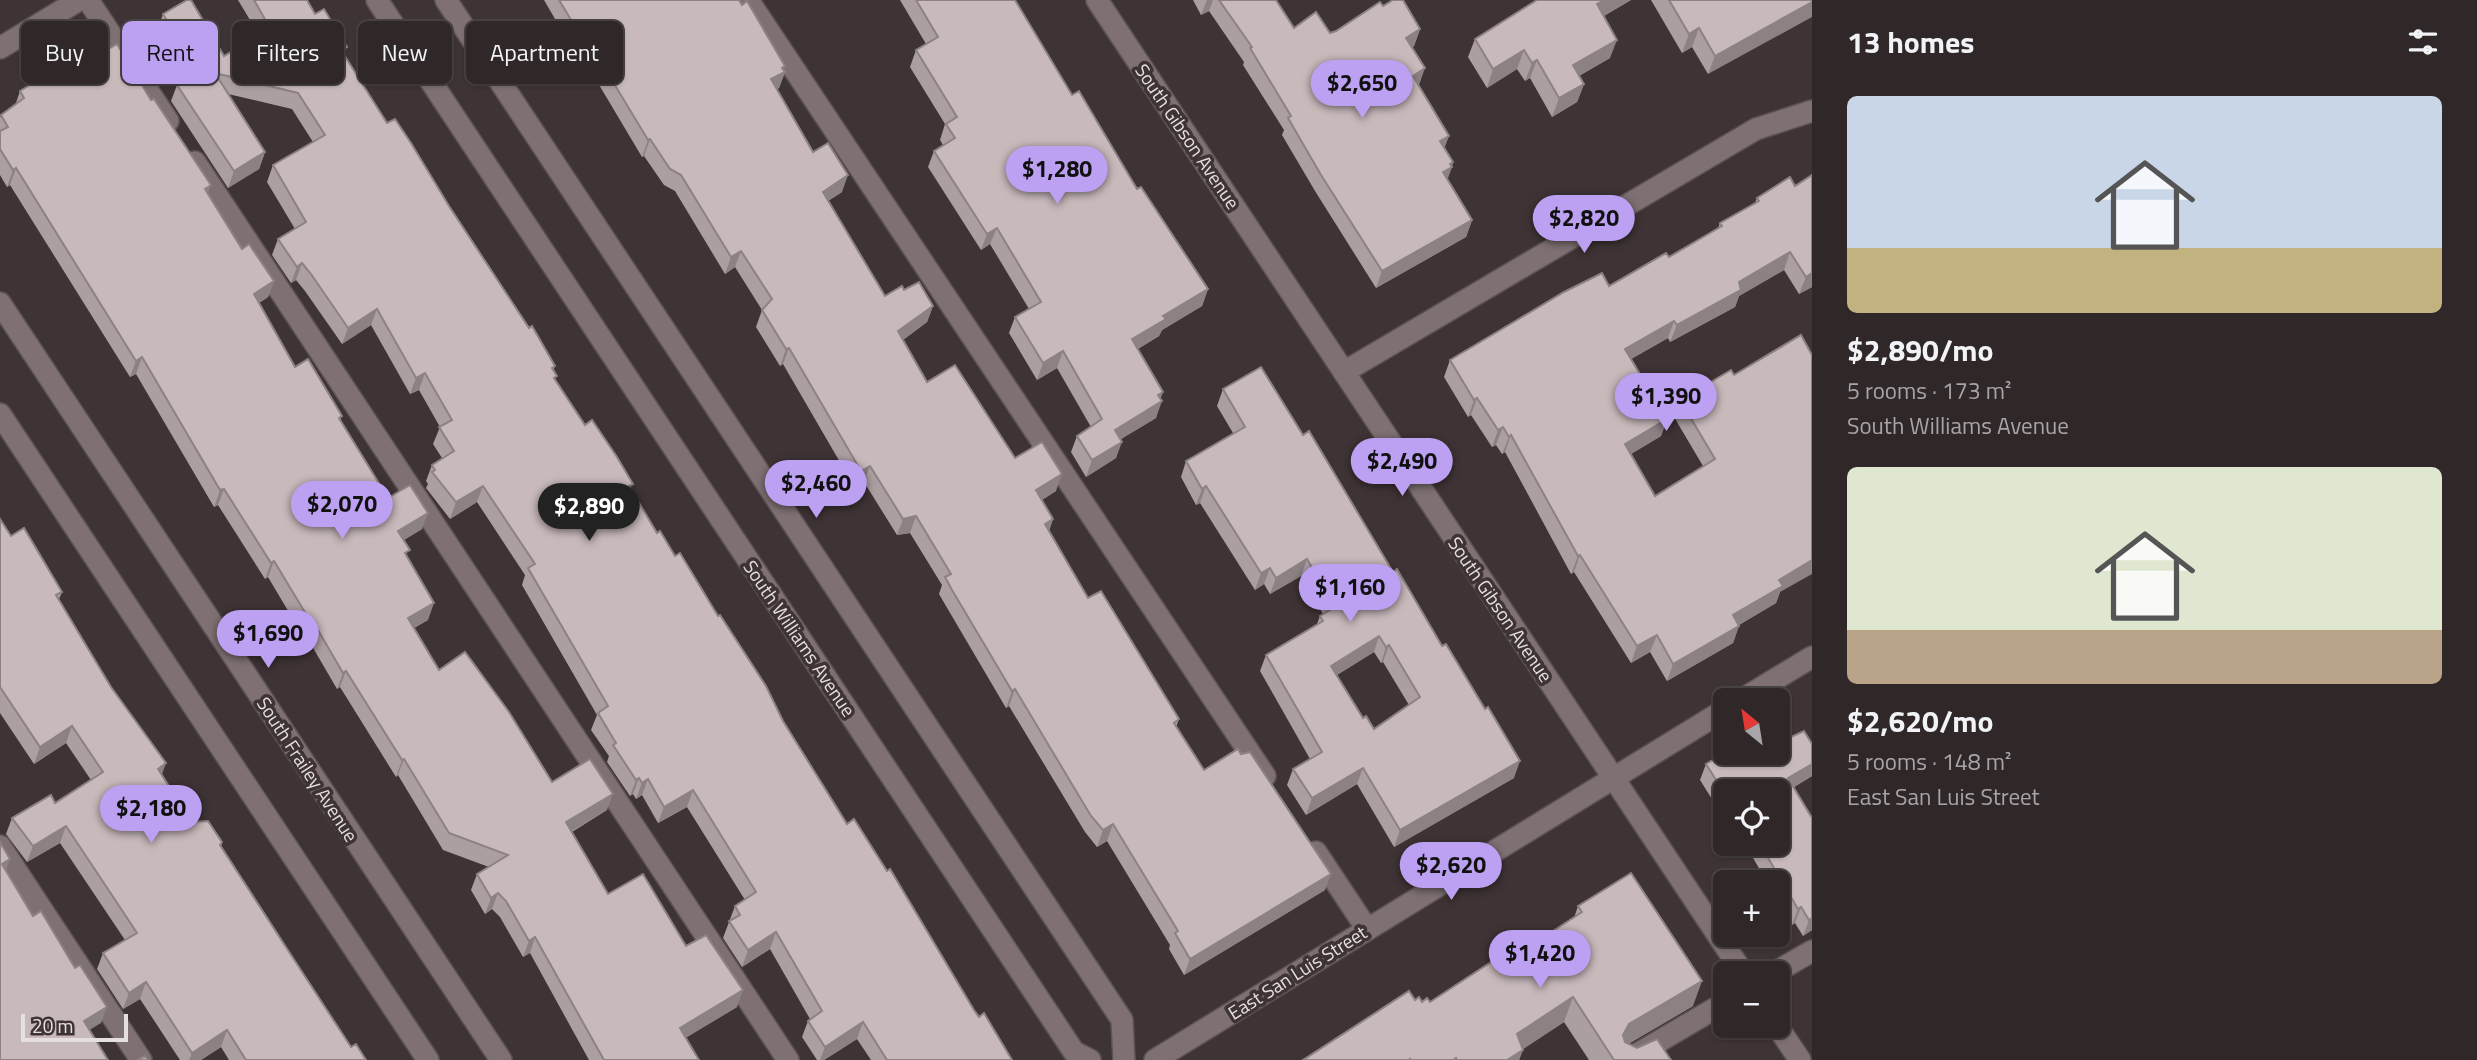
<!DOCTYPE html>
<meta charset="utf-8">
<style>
:root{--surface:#2f2728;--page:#3b3334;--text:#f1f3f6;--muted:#a7a5a8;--line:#4a4445;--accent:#bca0f2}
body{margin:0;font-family:"Titillium Web",sans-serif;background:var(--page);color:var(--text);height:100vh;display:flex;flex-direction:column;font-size:26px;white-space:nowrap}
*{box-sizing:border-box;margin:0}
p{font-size:23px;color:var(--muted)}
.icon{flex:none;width:38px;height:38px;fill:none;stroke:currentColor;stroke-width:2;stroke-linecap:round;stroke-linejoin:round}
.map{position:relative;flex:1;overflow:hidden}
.details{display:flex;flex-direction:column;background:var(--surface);width:665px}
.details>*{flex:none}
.hud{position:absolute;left:21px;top:21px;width:665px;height:63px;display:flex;gap:14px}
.needle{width:46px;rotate:330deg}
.fabs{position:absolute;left:1713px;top:688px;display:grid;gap:14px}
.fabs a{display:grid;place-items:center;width:77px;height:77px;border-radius:10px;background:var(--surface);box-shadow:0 2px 5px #0004,0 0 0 2px var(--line);font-size:35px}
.scale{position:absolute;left:21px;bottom:18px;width:107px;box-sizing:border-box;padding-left:7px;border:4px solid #e6dfe0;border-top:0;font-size:19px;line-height:24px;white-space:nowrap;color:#e6dfe0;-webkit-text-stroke:5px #3f3435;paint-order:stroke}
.price{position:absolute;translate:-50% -60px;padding:0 16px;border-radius:24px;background:var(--accent);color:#111;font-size:23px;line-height:46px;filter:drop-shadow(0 2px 4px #0008)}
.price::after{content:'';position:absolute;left:50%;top:42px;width:21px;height:16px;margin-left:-10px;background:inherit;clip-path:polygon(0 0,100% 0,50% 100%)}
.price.active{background:#222;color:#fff}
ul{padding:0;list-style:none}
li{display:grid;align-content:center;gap:14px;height:371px;padding:0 35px}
li span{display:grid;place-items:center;height:217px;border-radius:10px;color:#555}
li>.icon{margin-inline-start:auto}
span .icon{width:126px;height:126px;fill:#fffc;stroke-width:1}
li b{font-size:30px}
h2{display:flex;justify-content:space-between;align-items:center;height:84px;padding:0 35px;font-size:30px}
.chip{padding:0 24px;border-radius:10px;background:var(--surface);box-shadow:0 2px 5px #0004,0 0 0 2px var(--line);font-size:24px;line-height:63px}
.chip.active{background:var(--accent);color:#111}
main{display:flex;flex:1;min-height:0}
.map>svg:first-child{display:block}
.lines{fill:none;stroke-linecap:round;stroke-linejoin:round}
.lane-casing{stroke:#5c5254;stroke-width:24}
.street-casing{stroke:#5c5254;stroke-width:24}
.secondary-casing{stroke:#5c5254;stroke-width:24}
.lane{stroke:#7f7173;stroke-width:21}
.street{stroke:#7f7173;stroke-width:21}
.secondary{stroke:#7f7173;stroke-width:21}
.wall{fill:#ac9fa1;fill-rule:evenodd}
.shaded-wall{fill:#8c8283}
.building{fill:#c8b9bb;stroke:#8c8283;stroke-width:2;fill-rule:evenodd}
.labels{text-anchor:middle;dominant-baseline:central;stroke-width:7;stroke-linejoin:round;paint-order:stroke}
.street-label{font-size:19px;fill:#e6dfe0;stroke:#3f3435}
</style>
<main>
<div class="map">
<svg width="1812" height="1060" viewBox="0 0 1812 1060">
<rect width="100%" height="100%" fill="#3f3435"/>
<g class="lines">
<defs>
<g id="lane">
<path d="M88 0 168 121"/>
<path d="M748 0 1265 776"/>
<path d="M195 162 788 1060"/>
<path d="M0 846 141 1060"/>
<path d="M1316 852 1367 929"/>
<path d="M1774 973 1812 951"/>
<path d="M1627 1060 1726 1002"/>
</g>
<g id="street">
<path d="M377 0 1074 1052 1090 1060"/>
<path d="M446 0 1122 1020 1124 1060"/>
<path d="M0 48 79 0"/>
<path d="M0 303 501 1060"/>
<path d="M1344 372 1756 129 1812 111"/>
<path d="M0 414 428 1060"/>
<path d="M1741 700 1812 657"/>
<path d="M1155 1060 1726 709"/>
</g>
<g id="secondary">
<path d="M1097 0 1743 973"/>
<path d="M1777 1026 1800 1060"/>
</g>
</defs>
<use href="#lane" class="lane-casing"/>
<use href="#street" class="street-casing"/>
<use href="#secondary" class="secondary-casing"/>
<use href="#lane" class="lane"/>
<use href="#street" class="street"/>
<use href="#secondary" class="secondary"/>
</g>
<g class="wall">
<path d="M238 0H307L315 14 344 54 387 123 449 206 555 366 553 371 555 380 585 425 631 490 657 533 675 556 718 616 847 824 979 1017 1012 1060H871L857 1039 824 1060H817L802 1037 808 1021 810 1019 770 949 742 967 723 938 735 906 745 900 687 807 658 823 642 795 636 799 633 794 630 796 607 762 609 756 591 730 597 715 522 585 525 575 477 502 450 519 426 488 428 484 426 481 432 465 442 458 433 444 440 427 419 390 410 394 371 325 342 344 305 291 296 280 291 283 272 255 278 239 295 229 267 182 273 165 313 142 292 109 228 94 265 152 259 169 228 188 171 101 177 85 187 79 157 31 163 14 224 56 259 35Z"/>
<path d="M544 0H739L785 72 779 88 777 89 813 152 842 192 828 201 885 296 904 290 933 306 927 322 903 340 927 382 1015 458 1056 491 1042 500 1053 519 1049 531 1088 598 1179 719 1176 727 1204 770 1325 890 1184 975 1169 949 1170 945 1107 841 1097 847 1085 832 1009 706 1006 708 946 606 939 594 942 585 910 533 897 535 864 482 855 488 783 364 780 366 756 327 762 310 735 267 725 274 675 191 664 185 644 156 642 157 592 73 584 78 575 62 576 55Z"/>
<path d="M900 0H1015L1072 95 1208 289 1202 306 1162 330 1159 336 1138 349 1160 399 1156 418 1121 439 1116 458 1086 477 1071 452 1077 436 1091 427 1057 368 1037 380 1009 333 1015 317 1029 309 990 244 981 250 928 167 934 151 943 145 940 140 945 124 910 67 916 50 926 44Z"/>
<path d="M1193 0H1276L1294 28 1330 33 1336 31 1383 6 1420 29 1414 46 1412 48 1419 85 1444 148 1453 162 1447 179 1472 220 1466 237 1376 288 1315 191 1282 135 1284 130 1243 65 1244 62 1209 11 1201 15Z"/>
<path d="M1535 0H1631L1604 16 1610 58 1579 76 1584 84 1577 102 1552 117 1530 78 1525 81 1517 69 1487 88 1468 57 1475 39 1536 1Z"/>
<path d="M1651 0H1812L1708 74 1692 47 1682 53Z"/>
<path d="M58 78 208 194 242 249 274 281 268 297 259 303 295 367 342 416 340 420 388 498 422 529 404 540 407 557 428 620 414 628 439 670 552 782 607 810 572 832 608 894 686 946 737 1007 685 1038 699 1060H589L530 953 523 957 500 917 492 909 485 914 471 890 477 874 489 867 443 850 398 775 396 777 340 687 337 689 305 634 303 636 268 577 265 579 218 505 214 507 136 374 130 377 10 185 7 187 0 175V118L1 115 15 106 20 91Z"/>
<path d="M1812 175V287L1799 294 1784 270 1739 296 1735 307 1670 342 1668 338 1631 359 1667 419 1661 436 1631 454 1655 496 1703 466 1674 417 1680 400 1731 370 1780 592 1776 603 1739 625 1733 643 1667 681 1650 652 1631 663 1574 572 1571 574 1505 452 1502 454 1496 445 1492 447 1471 415 1468 417 1444 377 1450 360 1609 286 1669 257 1718 228 1720 223 1755 203 1757 198 1795 186Z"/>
<path d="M1223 389 1514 778 1394 847 1357 784 1306 815 1287 785 1293 769 1310 759 1260 671 1266 655 1317 624 1320 616 1323 614 1301 576 1270 594 1264 584 1255 590 1200 503 1196 505 1181 477 1186 461 1233 433 1217 406ZM1374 652 1381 663 1383 662 1409 705 1374 729 1363 718 1337 675Z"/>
<path d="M0 519 11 536 62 592 59 599 161 775 192 822 222 842 221 847 306 978 351 1047 366 1060H229L221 1047 201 1060H180L140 999 123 1009 97 969 103 953 125 940 60 843 27 862 6 834 12 818 55 803 91 780 66 743 34 764 0 713Z"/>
<path d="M1706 764H1812V776L1794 787 1812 818V930L1803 936 1795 923 1792 925 1778 900V882H1767L1745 844H1778V791H1726V811L1721 805 1717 807 1700 780Z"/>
<path d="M1578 906 1693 1006 1628 1044 1637 1048 1671 1060H1589L1564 1022 1523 1049 1519 1060H1303L1415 1000 1430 1002 1509 960 1574 918Z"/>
</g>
<g class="shaded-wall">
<path d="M1207 0H1213L1209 11 1201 15Z"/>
<path d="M1605 0H1631L1591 23 1597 4Z"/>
<path d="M1812 2V17L1708 74 1715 56Z"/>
<path d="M1699 28 1692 47 1682 53 1689 34Z"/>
<path d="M1420 29 1414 46 1399 55 1406 38Z"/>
<path d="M1617 40 1610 58 1566 83 1573 65Z"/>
<path d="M1524 50 1517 69 1487 88 1493 69Z"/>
<path d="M598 57 592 73 584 78 590 61Z"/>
<path d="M1537 60 1530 78 1525 81 1532 63Z"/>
<path d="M785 66 782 73 785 72 779 88 765 96 771 79Z"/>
<path d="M1425 68 1419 85 1407 93 1413 76Z"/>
<path d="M1584 84 1577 102 1552 117 1559 98Z"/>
<path d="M1449 136 1443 152 1440 141Z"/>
<path d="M650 139 644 156 642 157 648 140Z"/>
<path d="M265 152 259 169 228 188 234 171Z"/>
<path d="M1453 162 1452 167 1446 184 1443 172 1450 164Z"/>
<path d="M16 168 10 185 7 187 13 170Z"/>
<path d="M848 175 842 192 817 208 823 192Z"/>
<path d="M211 185 205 201V189Z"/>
<path d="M1472 220 1466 237 1376 288 1382 271Z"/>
<path d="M997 228 990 244 981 250 987 234Z"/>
<path d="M741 251 735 267 725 274 731 257Z"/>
<path d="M1790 252 1784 270 1739 296 1735 307 1670 342 1677 325 1739 282Z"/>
<path d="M302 263 296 280 291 283 297 267Z"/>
<path d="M1812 273V287L1799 294 1806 277Z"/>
<path d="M274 281 268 297 248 310 254 294Z"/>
<path d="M1208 289 1202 306 1162 330 1159 336 1126 356 1132 339 1163 316Z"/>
<path d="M933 306 927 322 892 348 898 331Z"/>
<path d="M377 309 371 325 342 344 348 328Z"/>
<path d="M1674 321 1668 338 1619 366 1625 349Z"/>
<path d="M789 348 783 364 780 366 786 349Z"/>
<path d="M1063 351 1057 368 1037 380 1043 363Z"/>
<path d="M142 357 136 374 130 377 136 361Z"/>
<path d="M425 373 419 390 410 394 416 378Z"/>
<path d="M1163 392 1159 403 1162 401 1156 418 1109 446 1115 430Z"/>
<path d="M1477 398 1471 415 1468 417 1474 400Z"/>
<path d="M1667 419 1661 436 1619 461 1625 444Z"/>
<path d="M1503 427 1496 445 1492 447 1498 430Z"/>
<path d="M1511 435 1505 452 1502 454 1509 437Z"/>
<path d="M1122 442 1116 458 1086 477 1092 460Z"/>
<path d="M870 466 864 482 855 488 861 471Z"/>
<path d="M1062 474 1056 491 1030 507 1036 490Z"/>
<path d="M483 486 477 502 450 519 456 502Z"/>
<path d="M1206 486 1200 503 1196 505 1202 489Z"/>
<path d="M224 489 218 505 214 507 220 490Z"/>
<path d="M428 513 422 529 392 547 398 531Z"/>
<path d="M916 516 910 533 897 535 903 519Z"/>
<path d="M1053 519 1047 536 1045 524Z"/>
<path d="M1580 555 1574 572 1571 574 1578 556Z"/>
<path d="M1307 559 1301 576 1270 594 1276 578Z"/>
<path d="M1812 560V574L1780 592 1776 603 1727 632 1733 615 1779 580Z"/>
<path d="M274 561 268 577 265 579 271 563Z"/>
<path d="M1270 568 1264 584 1255 590 1261 573Z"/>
<path d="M434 603 428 620 402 634 408 618Z"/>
<path d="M311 618 305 634 303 636 309 619Z"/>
<path d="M1739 626 1733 643 1667 681 1673 664Z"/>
<path d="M1657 635 1650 652 1631 663 1637 646Z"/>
<path d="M1379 636 1374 652 1325 682 1331 666Z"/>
<path d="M1389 645 1383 662 1381 663 1386 647Z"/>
<path d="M346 671 340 687 337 689 343 673Z"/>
<path d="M1015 689 1009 706 1006 708 1012 691Z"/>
<path d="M72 726 66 743 34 764 40 747Z"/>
<path d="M404 759 398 775 396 777 402 760Z"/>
<path d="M1520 761 1514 778 1394 847 1400 830Z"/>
<path d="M166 763 160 780 158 769Z"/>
<path d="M1812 764V776L1783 794 1788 778Z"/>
<path d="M1363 768 1357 784 1306 815 1312 798Z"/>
<path d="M639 778 633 794 630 796 636 780Z"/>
<path d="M648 779 642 795 636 799 642 783Z"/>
<path d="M1727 789 1721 805 1717 807 1723 791Z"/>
<path d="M693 790 687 807 658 823 664 807Z"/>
<path d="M613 794 607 810 560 838 566 822Z"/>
<path d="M1113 824 1107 841 1097 847 1103 830Z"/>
<path d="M66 826 60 843 27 862 33 846Z"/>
<path d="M10 859 4 876 2 864Z"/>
<path d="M1331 874 1325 890 1184 975 1190 959Z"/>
<path d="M498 893 492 909 485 914 491 898Z"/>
<path d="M1801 907 1795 923 1792 925 1798 909Z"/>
<path d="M1812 918V930L1803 936 1809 920Z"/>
<path d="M776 932 770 949 742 967 748 950Z"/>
<path d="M535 937 530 953 523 957 529 941Z"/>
<path d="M1702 981 1693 1006 1620 1049 1623 1035 1629 1024Z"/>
<path d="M146 982 140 999 123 1009 129 993Z"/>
<path d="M743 990 737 1007 674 1045 680 1028Z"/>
<path d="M1573 997 1564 1022 1508 1059 1517 1034Z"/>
<path d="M107 1007 101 1023 78 1037 84 1021Z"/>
<path d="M863 1022 857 1039 824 1060H820L825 1047Z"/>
<path d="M227 1030 221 1047 201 1060H189L192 1053Z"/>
<path d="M1523 1050 1519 1060H1507Z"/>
</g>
<g class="building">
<path d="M187 0H191L224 56 270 28 254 0H307L315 14 324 9 347 47 341 50 387 123 395 119 411 143 449 206 529 328 532 326 555 366 552 368 557 376 554 378 585 425 592 420 617 457 633 484 629 486 657 533 660 531 675 556 680 553 718 616 720 615 766 686 783 721 847 824 854 819 887 871 890 869 974 1010 979 1017 984 1013 1012 1060H887L863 1022 825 1047 808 1021 822 1011 776 932 748 950 729 921 740 915 735 906 756 892 693 790 664 807 648 779 642 783 639 778 636 780 613 745 616 743 598 713 608 706 528 568 535 564 483 486 456 502 432 472 435 470 432 465 454 451 439 427 452 420 425 373 416 378 377 309 348 328 311 274 302 263 297 267 278 239 306 222 273 165 325 135 298 93 215 73 265 152 234 171 177 85 202 70 196 68 163 14Z"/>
<path d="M559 0H739L742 5 747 1 785 66 782 68 785 72 771 79 813 152 828 143 848 175 823 192 885 296 902 286 904 290 919 282 933 306 898 331 927 382 955 365 1015 458 1042 442 1062 474 1036 490 1053 519 1045 524 1088 598 1101 591 1179 719 1174 723 1204 770 1238 749 1241 754 1250 752 1331 874 1190 959 1175 933 1178 931 1113 824 1103 830 1091 816 1015 689 1012 691 952 590 945 577 951 574 916 516 903 519 870 466 861 471 789 348 786 349 762 310 772 299 741 251 731 257 681 175 670 169 650 139 648 140 598 57 590 61 581 45 582 38Z"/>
<path d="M916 0H1015L1072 95 1079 91 1137 189 1141 187 1208 289 1163 316 1166 319 1132 339 1163 392 1158 395 1162 401 1115 430 1122 442 1092 460 1077 436 1102 419 1063 351 1043 363 1015 317 1041 302 997 228 987 234 934 151 955 138 946 124 957 117 916 50 938 37Z"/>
<path d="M1219 0H1276L1294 28 1316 12 1330 33 1336 31 1380 2 1383 6 1393 0H1403L1420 29 1406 38 1425 68 1413 76 1449 136 1440 141 1453 162 1450 164 1452 167 1443 172 1472 220 1382 271 1321 175 1288 118 1291 116 1250 48 1252 47Z"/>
<path d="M1537 0H1605L1597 4 1617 40 1573 65 1584 84 1559 98 1537 60 1532 63 1524 50 1493 69 1475 39Z"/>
<path d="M1669 0H1812V2L1715 56 1699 28 1689 34Z"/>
<path d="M117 44 151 100 154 99 211 185 205 189 242 249 249 244 274 281 254 294 295 367 308 359 342 416 339 418 388 498 410 485 428 513 398 531 410 550 405 553 434 603 408 618 439 670 465 652 509 712 552 782 590 759 613 794 566 822 608 894 643 874 686 946 706 935 743 990 680 1028 699 1060H604L535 937 529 941 506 901 498 893 491 898 477 874 508 855 449 833 404 759 402 760 346 671 343 673 311 618 309 619 274 561 271 563 224 489 220 490 142 357 136 361 16 168 13 170 0 149V131L8 127 1 115 24 98 20 91 53 71 58 78Z"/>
<path d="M1812 175V273L1806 277 1790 252 1739 282 1741 290 1677 325 1674 321 1625 349 1667 419 1625 444 1655 496 1715 459 1680 400 1731 370 1734 375 1801 335 1812 355V560L1779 580 1783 586 1733 615 1739 626 1673 664 1657 635 1637 646 1580 555 1578 556 1511 435 1509 437 1503 427 1498 430 1477 398 1474 400 1450 360 1564 292 1602 273 1609 286 1666 253 1669 257 1722 226 1720 223 1759 201 1757 198 1790 177 1795 186Z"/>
<path d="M1261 367 1303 435 1309 431 1393 572 1397 569 1442 646 1446 644 1485 709 1488 707 1520 761 1400 830 1363 768 1312 798 1293 769 1322 752 1266 655 1323 621 1320 616 1335 607 1307 559 1276 578 1270 568 1261 573 1206 486 1202 489 1186 461 1245 427 1223 389ZM1379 636 1386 647 1389 645 1420 697 1374 729 1366 716 1363 718 1331 666Z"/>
<path d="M0 519 11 536 24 528 62 592 56 595 111 687 166 763 158 769 192 822 208 821 222 842 220 845 306 978 351 1047 356 1044 366 1060H246L227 1030 192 1053 146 982 129 993 103 953 137 933 66 826 33 846 12 818 51 795 55 803 103 772 72 726 40 747 0 687Z"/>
<path d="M1804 731 1812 744V764L1788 778 1812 818V918L1809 920 1801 907 1798 909 1760 844H1778V791H1729L1727 789 1723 791 1706 764 1726 752H1778V743Z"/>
<path d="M0 842 10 859 2 864 33 916 41 911 75 968 80 965 107 1007 84 1021 108 1060H0Z"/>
<path d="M1631 873 1702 981 1629 1024 1623 1035 1625 1042 1637 1048 1657 1039 1671 1060H1614L1573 997 1517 1034 1523 1050 1507 1060H1457L1456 1058 1453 1060H1411L1410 1059 1409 1060H1303L1409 991 1415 1000 1419 997 1422 1002 1427 998 1430 1002 1505 953 1509 960 1582 912 1578 906Z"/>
<path d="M145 1056 148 1060H138Z"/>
</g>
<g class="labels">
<g class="street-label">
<text transform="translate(1188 136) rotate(56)">South Gibson Avenue</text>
<text transform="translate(1501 609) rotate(56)">South Gibson Avenue</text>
<text transform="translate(800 638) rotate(56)">South Williams Avenue</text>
<text transform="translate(308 769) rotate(57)">South Frailey Avenue</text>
<text transform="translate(1297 972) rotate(-32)">East San Luis Street</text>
</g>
</g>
</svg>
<div class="fabs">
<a><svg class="needle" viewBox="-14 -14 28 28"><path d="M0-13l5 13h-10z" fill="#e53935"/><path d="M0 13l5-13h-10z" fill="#a7a5a8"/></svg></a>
<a><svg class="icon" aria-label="locate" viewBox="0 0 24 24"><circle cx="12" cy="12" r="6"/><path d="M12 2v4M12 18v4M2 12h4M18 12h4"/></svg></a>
<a>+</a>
<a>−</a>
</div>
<div class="scale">20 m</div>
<b class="price" style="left:1362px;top:120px">$2,650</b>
<b class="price" style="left:1057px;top:206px">$1,280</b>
<b class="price" style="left:1584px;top:255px">$2,820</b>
<b class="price" style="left:1666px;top:433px">$1,390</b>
<b class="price" style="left:1402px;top:498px">$2,490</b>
<b class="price" style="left:816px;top:520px">$2,460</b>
<b class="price" style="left:342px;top:541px">$2,070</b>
<b class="price active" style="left:589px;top:543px">$2,890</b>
<b class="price" style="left:1350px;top:624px">$1,160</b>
<b class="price" style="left:268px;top:670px">$1,690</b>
<b class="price" style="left:151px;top:845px">$2,180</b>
<b class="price" style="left:1451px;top:902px">$2,620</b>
<b class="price" style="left:1540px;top:990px">$1,420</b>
<div class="hud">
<a class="chip">Buy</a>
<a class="chip active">Rent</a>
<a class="chip">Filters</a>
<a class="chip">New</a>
<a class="chip">Apartment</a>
</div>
</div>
<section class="details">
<h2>13 homes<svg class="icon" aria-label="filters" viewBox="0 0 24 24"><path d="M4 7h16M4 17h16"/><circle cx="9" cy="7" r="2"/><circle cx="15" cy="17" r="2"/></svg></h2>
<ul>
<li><span style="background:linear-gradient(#c9d6e8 70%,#c2b280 0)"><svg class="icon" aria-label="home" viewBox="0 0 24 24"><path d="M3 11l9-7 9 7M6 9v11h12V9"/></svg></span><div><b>$2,890/mo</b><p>5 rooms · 173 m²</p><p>South Williams Avenue</p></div></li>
<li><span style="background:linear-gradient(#dfe7d0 75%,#b9a48a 0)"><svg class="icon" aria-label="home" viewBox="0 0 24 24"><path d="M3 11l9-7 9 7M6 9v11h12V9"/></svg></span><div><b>$2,620/mo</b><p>5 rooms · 148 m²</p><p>East San Luis Street</p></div></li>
</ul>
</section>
</main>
